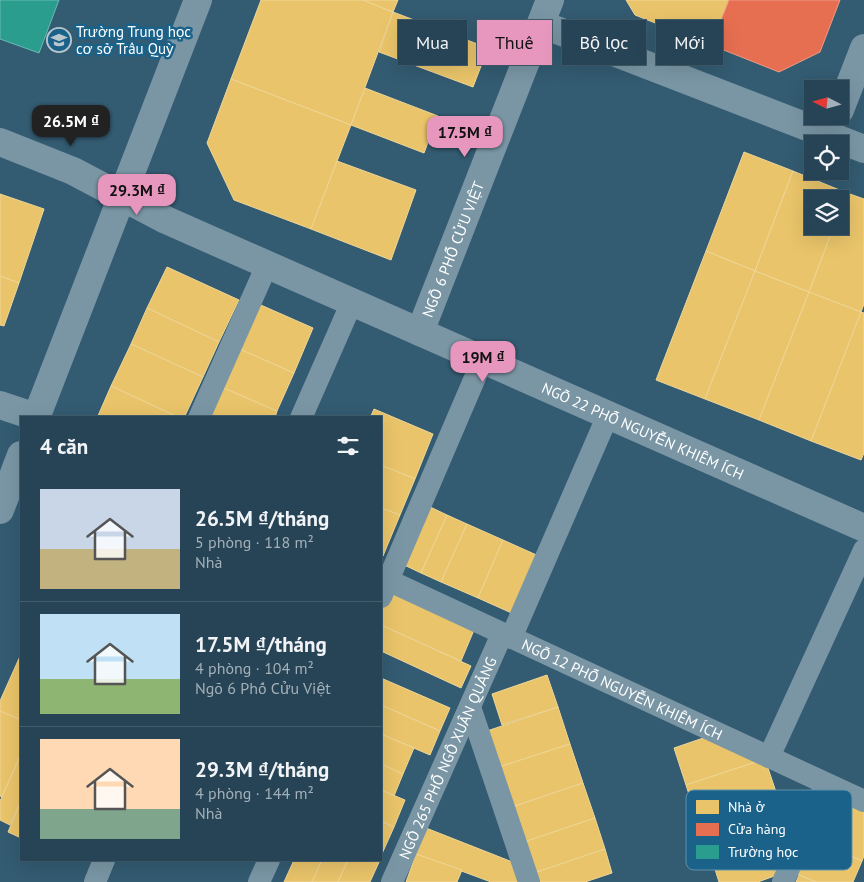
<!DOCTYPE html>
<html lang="vi">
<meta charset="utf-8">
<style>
:root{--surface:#264455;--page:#2e4b5b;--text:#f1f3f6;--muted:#a4b0b9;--line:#425c6c;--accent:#e797bd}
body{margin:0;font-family:"PT Sans",sans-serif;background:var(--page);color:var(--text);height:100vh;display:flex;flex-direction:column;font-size:19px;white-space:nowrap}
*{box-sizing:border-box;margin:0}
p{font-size:16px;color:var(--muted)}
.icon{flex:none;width:28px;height:28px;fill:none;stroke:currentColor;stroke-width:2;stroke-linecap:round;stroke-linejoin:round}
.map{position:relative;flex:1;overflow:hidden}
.panel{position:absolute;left:20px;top:416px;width:362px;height:445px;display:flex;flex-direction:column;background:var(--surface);border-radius:0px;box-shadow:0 5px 20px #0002,0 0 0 1px var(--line)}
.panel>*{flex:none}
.hud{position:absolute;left:398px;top:20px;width:391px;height:45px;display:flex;gap:10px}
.needle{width:32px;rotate:276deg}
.fabs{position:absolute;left:804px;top:80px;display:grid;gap:10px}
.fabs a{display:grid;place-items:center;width:45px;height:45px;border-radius:0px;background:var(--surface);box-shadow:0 5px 20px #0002,0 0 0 1px var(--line);font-size:25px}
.price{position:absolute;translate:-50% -42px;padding:0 11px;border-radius:10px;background:var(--accent);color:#111;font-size:16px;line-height:32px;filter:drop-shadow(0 1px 2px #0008)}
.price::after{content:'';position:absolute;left:50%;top:30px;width:15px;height:11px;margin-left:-8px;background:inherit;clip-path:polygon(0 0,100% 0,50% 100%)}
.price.current{background:#222;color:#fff}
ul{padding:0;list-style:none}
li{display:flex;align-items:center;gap:15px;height:125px;padding:0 20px}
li+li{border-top:1px solid var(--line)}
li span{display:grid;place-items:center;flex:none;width:140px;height:100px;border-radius:0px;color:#555}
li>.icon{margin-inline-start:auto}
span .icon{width:60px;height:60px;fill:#fffc;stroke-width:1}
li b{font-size:21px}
h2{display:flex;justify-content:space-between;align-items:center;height:60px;padding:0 20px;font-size:21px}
.chip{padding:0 18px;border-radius:0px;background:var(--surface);box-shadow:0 5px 20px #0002,0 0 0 1px var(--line);font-size:18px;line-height:45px}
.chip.current{background:var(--accent);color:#111}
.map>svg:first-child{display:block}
.homes{fill:#e9c46a;stroke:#f0d697}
.shops{fill:#e76f51;stroke:#ee9a85}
.schools{fill:#2a9d8f;stroke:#6abab1}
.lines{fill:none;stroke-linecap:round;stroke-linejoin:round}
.service{stroke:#7a96a5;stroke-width:22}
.minor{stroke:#7a96a5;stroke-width:28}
.tertiary{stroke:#7a96a5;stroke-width:28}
.labels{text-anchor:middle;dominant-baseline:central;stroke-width:5;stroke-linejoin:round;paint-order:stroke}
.poi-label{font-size:15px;fill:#fff;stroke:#1a628a;text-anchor:start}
.street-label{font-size:15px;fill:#fff;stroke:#1a628a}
.key{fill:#1a628a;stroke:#5f91ad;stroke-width:1}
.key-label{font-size:14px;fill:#fff}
</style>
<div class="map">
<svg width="864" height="882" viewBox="0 0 864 882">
<rect width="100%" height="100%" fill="#335b71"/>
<g class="homes">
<path d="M261 0H363L393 12 351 125 231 79Z"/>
<path d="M363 0H398L393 12Z"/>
<path d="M626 0H729L711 45 635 15Z"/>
<path d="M393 12 488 48 473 87 379 52Z"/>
<path d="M231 79 351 125 311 229 234 200 207 143Z"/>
<path d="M365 88 438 116 424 153 351 125Z"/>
<path d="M744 152 793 171 755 271 706 251Z"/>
<path d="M337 161 416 190 391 260 311 229Z"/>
<path d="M793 171 847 193 840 212V199H812V226H834L809 292 755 271Z"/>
<path d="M847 193 864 199V304L861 312 809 292 834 226H840V212Z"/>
<path d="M0 194 44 209 19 283 0 276Z"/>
<path d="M706 251 755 271 705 399 656 380Z"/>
<path d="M167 267 239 300 219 342 147 308Z"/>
<path d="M755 271 809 292 759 420 705 399Z"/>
<path d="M0 276 19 283 4 326 0 325Z"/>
<path d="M809 292 861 312 811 441 759 420Z"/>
<path d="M254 302 313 328 294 373 235 347Z"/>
<path d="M147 308 219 342 203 377 131 344Z"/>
<path d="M861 312 864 313V453L861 460 811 441Z"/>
<path d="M131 344 203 377 184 418H180L111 386Z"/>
<path d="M235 347 294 373 277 411 219 386Z"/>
<path d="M111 386 180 418H97Z"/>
<path d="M219 386 277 411 275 418H205Z"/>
<path d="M374 409 433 434 415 479 381 465V418H370Z"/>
<path d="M381 465 415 479 400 515 381 508Z"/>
<path d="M426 505 447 515 421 573 400 563Z"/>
<path d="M381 508 400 515 383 556H381Z"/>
<path d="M447 515 467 524 441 582 421 573Z"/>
<path d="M467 524 503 540 478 598 441 582Z"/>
<path d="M503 540 541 557 516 615 478 598Z"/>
<path d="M391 591 474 630 461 661 381 625V611Z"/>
<path d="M381 625 471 666 461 688 381 651Z"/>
<path d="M21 654V720L0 711V701Z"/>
<path d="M547 675 558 707 502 725 492 694Z"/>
<path d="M381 678 450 708 440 731 381 705Z"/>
<path d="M381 705 440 731 430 755 381 734Z"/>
<path d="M558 707 570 744 499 767 487 731Z"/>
<path d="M0 711 21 720V754L2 797 0 796Z"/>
<path d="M381 734 414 748 403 774 381 764Z"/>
<path d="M715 734 765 759 686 785 674 748Z"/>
<path d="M570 744 583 783 512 807 499 767Z"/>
<path d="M21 754V801L10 825 0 820V801Z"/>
<path d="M765 759 775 789 696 816 686 785Z"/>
<path d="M381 764 403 774 394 796 381 790Z"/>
<path d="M583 783 595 818 524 842 512 807Z"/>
<path d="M775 789 783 813 704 840 696 816Z"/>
<path d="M381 790 405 800 394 827 381 821Z"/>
<path d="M827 793 864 808V856L862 861 808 837Z"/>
<path d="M21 801V838L8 832Z"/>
<path d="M595 818 605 849 534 873 524 842Z"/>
<path d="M381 821 394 827 381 856Z"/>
<path d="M426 828 520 865 523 882H491L416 854Z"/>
<path d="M808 837 862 861 853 882H816L793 872Z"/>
<path d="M768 848 777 875 758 882H719L714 866Z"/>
<path d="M605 849 612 873 585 882H537L534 873Z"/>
<path d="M416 854 462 870 457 882H406Z"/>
<path d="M294 860H322L312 882H284Z"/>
<path d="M322 860H348L338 882H312Z"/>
<path d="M348 860H380L370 882H338Z"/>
<path d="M799 875 816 882H796Z"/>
</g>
<path class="shops" d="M729 0H840L820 52 779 72 711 45Z"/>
<path class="schools" d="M0 0H59L39 53 0 39Z"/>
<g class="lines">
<g class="service">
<path d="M199 418 267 265"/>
<path d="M301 418 352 302"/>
<path id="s1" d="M381 577 864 801"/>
<path d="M381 597 483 359"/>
<path d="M511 638 608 415"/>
<path d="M470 707 529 882"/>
<path d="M769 757 864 550"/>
<path d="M95 882 104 860"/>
<path d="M259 882 269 860"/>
<path id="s2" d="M392 882 502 634"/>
<path d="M783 882 826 784"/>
</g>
<g class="minor">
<path d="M541 24 864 149"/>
<path d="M840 110 864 48"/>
<path id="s3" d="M0 142 73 171 166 220 864 528"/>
<path id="s4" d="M420 332 550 0"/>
</g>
<g class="tertiary">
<path d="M0 405 36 417"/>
<path d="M36 418 198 0"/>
<path d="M0 510 21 455"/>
</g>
</g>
<defs>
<symbol id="school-ring" viewBox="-11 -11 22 22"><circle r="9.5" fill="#1a628a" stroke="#b8c6cd" stroke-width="1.5"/><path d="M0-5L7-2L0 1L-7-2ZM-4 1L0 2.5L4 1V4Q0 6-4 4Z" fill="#b8c6cd"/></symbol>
</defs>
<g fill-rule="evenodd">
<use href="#school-ring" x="45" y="26" width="28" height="28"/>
</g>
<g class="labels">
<g class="poi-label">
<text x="76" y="31">Trường Trung học<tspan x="76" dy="17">cơ sở Trâu Quỳ</tspan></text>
</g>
<g class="street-label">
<text stroke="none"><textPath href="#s4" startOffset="89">NGÕ 6 PHỐ CỬU VIỆT</textPath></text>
<text stroke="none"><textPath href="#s3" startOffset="705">NGÕ 22 PHỐ NGUYỄN KHIÊM ÍCH</textPath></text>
<text stroke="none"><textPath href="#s1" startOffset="266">NGÕ 12 PHỐ NGUYỄN KHIÊM ÍCH</textPath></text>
<text stroke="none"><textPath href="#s2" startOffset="136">NGÕ 265 PHỐ NGÔ XUÂN QUẢNG</textPath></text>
</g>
</g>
<rect x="686" y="790" width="166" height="80" rx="8" class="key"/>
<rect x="696" y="800" width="23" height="14" fill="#e9c46a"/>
<rect x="696" y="823" width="23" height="13" fill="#e76f51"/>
<rect x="696" y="845" width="23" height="14" fill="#2a9d8f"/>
<g class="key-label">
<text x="728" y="812">Nhà ở</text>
<text x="728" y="834">Cửa hàng</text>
<text x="728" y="857">Trường học</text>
</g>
</svg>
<div class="fabs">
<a><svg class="needle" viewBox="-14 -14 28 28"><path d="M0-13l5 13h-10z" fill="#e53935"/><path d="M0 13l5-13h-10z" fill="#a4b0b9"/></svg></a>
<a><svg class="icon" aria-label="locate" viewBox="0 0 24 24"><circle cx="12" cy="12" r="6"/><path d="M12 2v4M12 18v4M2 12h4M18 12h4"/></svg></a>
<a><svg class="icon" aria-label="layers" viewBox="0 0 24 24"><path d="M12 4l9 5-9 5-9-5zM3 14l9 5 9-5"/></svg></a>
</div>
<b class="price current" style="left:71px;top:147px">26.5M ₫</b>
<b class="price" style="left:465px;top:158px">17.5M ₫</b>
<b class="price" style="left:137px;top:216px">29.3M ₫</b>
<b class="price" style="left:483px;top:383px">19M ₫</b>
<div class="hud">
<a class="chip">Mua</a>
<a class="chip current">Thuê</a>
<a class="chip">Bộ lọc</a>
<a class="chip">Mới</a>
</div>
<section class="panel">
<h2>4 căn<svg class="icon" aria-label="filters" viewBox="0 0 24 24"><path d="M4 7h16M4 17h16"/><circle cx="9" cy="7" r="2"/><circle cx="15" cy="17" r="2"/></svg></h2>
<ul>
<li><span style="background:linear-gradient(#c9d6e8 60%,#c2b280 0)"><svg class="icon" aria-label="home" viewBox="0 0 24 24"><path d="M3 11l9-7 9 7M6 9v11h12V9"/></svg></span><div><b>26.5M ₫/tháng</b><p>5 phòng · 118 m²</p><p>Nhà</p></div></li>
<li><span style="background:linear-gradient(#bfe0f5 65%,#8fb573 0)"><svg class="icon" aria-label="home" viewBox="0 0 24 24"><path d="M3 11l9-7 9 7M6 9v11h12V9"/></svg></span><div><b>17.5M ₫/tháng</b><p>4 phòng · 104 m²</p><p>Ngõ 6 Phố Cửu Việt</p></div></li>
<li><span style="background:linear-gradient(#ffd9b3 70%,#7fa58c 0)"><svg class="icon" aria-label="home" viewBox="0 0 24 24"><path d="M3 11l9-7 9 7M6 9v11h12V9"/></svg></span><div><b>29.3M ₫/tháng</b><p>4 phòng · 144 m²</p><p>Nhà</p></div></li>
</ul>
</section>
</div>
